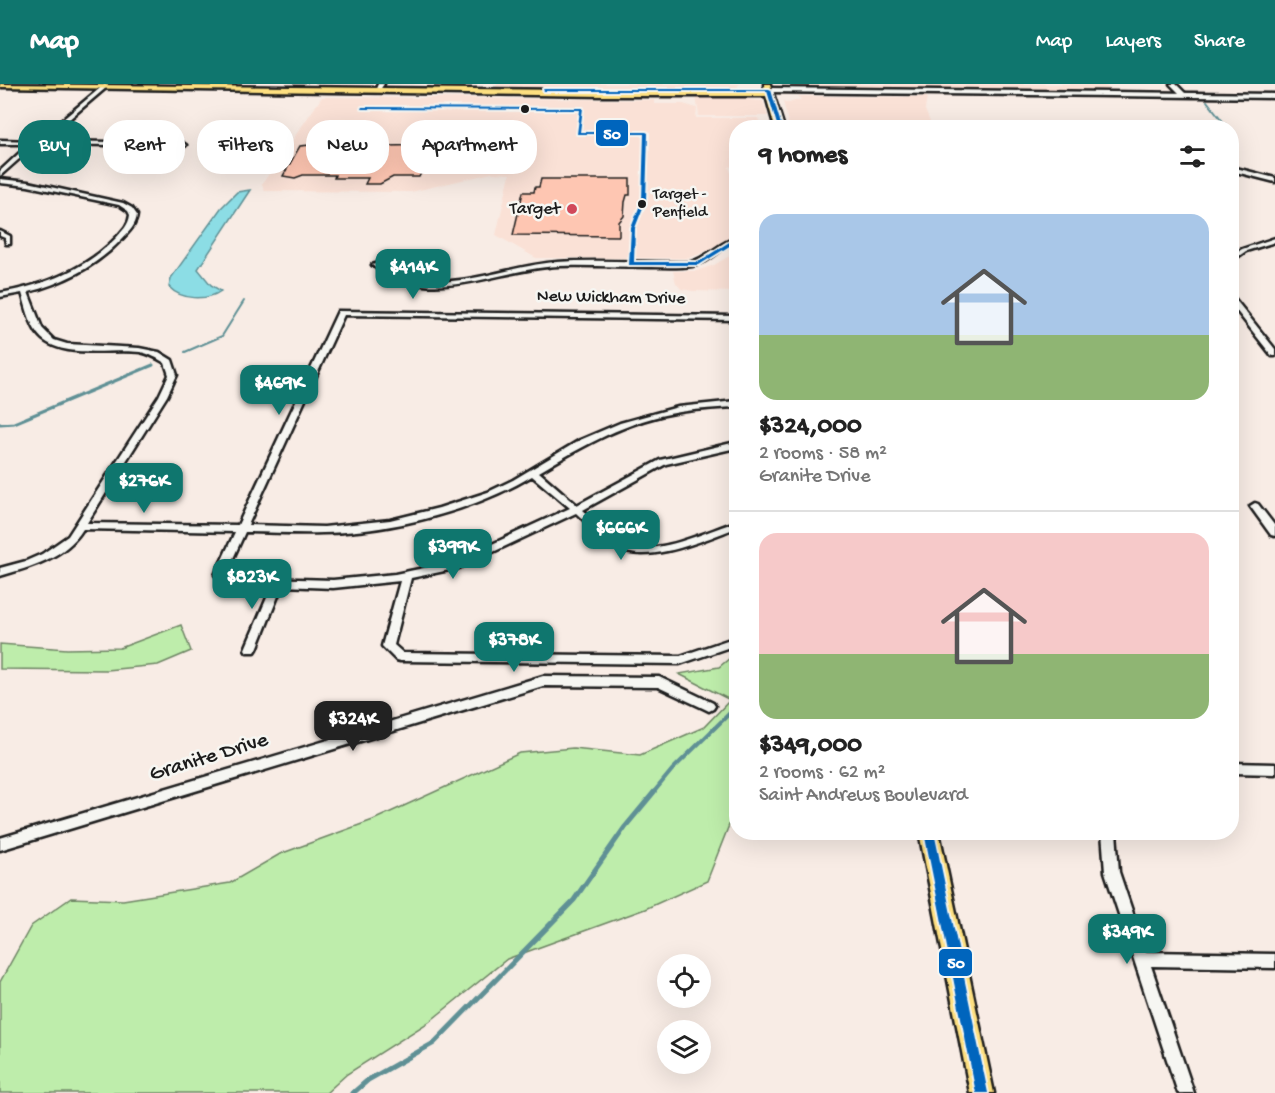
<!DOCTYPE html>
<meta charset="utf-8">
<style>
:root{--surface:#fff;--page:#f6f6f6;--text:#222;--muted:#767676;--line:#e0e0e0;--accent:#0f766e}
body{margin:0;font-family:"Gochi Hand",sans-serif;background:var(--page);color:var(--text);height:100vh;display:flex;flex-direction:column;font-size:22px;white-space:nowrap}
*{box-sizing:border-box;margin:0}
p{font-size:20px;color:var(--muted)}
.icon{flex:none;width:33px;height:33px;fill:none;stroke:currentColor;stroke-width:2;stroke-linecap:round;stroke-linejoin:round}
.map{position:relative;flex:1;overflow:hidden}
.drawer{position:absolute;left:729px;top:36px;width:510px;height:720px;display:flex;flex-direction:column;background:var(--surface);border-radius:24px;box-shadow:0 6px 24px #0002}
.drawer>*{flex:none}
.banner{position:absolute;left:18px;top:36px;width:570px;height:54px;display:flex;gap:12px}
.controls{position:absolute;left:657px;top:870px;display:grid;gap:12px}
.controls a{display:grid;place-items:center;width:54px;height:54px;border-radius:50%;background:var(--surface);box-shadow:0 6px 24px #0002;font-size:30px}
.price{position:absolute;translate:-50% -51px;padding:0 14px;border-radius:12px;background:var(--accent);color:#fff;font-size:20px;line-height:39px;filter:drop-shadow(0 2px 3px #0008)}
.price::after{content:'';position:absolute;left:50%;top:36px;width:18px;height:14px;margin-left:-9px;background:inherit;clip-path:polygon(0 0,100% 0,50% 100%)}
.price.current{background:#222;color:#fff}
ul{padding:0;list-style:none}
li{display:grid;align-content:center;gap:12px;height:318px;padding:0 30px}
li+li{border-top:2px solid var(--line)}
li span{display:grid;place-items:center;height:186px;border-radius:18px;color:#555}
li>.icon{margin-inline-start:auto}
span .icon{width:108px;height:108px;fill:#fffc;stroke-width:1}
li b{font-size:26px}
h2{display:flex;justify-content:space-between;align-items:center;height:72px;padding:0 30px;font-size:26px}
.chip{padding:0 21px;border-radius:24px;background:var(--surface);box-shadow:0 6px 24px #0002;font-size:21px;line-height:54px}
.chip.current{background:var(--accent);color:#fff}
header{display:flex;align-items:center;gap:36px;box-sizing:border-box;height:84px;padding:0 30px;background:var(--accent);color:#fff}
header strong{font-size:28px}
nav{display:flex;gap:33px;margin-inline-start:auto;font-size:21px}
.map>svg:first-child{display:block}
.built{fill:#fae1d6}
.green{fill:#beedab;stroke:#6d8464;stroke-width:1.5}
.water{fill:#8cdde5;stroke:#5f9095;stroke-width:1.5}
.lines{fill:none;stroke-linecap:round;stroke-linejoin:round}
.stream-far3{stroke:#5f9095;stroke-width:2}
.stream-far2{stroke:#5f9095;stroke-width:3}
.stream-far1{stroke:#5f9095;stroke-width:4}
.stream{stroke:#5f9095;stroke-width:5}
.building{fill:#fec6b2;stroke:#1c1c1c;stroke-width:1.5}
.minor-casing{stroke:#1c1c1c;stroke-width:5}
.secondary-casing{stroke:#1c1c1c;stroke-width:5}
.primary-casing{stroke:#1c1c1c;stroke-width:5}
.minor{fill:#f6f6f2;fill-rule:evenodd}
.secondary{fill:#f6f6f2;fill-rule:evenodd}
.primary{fill:#fddf80;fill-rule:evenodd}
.bus-1-casing{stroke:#f6f6f2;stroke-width:4}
.bus-1{fill:#0065bd;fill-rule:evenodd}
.bus-dot{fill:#1c1c1c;stroke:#f6f6f2;stroke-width:2}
.poi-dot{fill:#d1495b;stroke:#f6f6f2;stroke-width:2}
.labels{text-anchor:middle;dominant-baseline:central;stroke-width:5;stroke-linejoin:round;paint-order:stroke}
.far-bus-label{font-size:16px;fill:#1c1c1c;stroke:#f6f6f2;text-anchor:start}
.far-poi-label{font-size:18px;fill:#1c1c1c;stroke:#f6f6f2;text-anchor:end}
.far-street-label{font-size:18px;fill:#1c1c1c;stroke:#f6f6f2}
.street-label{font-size:22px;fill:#1c1c1c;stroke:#f6f6f2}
.line-badge{stroke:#f6f6f2;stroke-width:2}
.badge-label{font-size:16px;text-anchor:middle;font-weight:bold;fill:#fff}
</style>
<header>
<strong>Map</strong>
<nav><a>Map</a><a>Layers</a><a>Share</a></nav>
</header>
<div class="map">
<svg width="1275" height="1009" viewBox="0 0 1275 1009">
<rect width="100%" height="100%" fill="#f8ece5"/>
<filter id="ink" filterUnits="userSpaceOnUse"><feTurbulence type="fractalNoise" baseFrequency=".0167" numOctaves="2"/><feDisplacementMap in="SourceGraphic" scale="12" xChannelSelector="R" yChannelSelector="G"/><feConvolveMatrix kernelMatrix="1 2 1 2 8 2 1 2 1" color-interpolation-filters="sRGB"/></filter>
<g filter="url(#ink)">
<g class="built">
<path d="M497 0H740L737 2 740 4H496Z"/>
<path d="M792 0H1104L1111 7 796 3H792L795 1Z"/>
<path d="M696 12H748L746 14 752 16 763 17 768 32H699Z"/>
<path d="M798 12 927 13 925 26 932 43H789L783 17 789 19 801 15Z"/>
<path d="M322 13 654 16V20H683L697 24 696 34H758L761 43 736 44V82L729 83 732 91 736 93V152L700 170 686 174H536L496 151 510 90 492 89 411 108 264 107 262 100Z"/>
<path d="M733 170H736V208L693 207 681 205 676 199 673 187H696L714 181Z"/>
</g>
<g class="green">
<path d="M181 541 191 567 158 581 106 586 0 585V560L67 565 120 564Z"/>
<path d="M736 569V687L732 693 731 736 707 797 645 825 507 875 429 938 347 990 326 1009H0V898L31 842 71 814 123 816 230 799 280 770 373 736 520 669 573 664 640 671 704 643 730 616 679 590 719 583Z"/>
</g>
<path class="water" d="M250 106 198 185 211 201 221 207C207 217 181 216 169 203L171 194 221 124 237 108Z"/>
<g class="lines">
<g class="stream-far3">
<path d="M1207 17 1228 44"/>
<path d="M185 268 222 252 244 217"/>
</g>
<path class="stream-far2" d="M0 340 14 339 153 281"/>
<path class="stream-far1" d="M653 709 672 686 736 623"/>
<path class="stream" d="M353 1009 368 996 434 959 574 816 625 743 654 708"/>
</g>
<g class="building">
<path d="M332 59 386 60 385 62 441 61 430 87H422L419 93H393L380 100H365L368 94H334L335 91H303L295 94 283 92 300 62Z"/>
<path d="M541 95H630V111H627L625 118 624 132 619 138V152L513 151 523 108H534L535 103H539Z"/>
</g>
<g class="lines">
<defs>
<g id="minor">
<path d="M105 0 107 3 47 54 42 57 183 59 186 61 185 62 36 60 0 92V87L29 60H0V56L33 57 43 52Z"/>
<path d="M378 0H384L379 7H375Z"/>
<path d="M1170 0H1176L1186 10V12H1182Z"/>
<path d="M1232 83 1275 94V98L1232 87Z"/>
<path d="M0 95 28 98 123 119 132 124 137 131C136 141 129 148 122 155 97 182 64 199 28 208L42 244 54 256 67 260 139 264 159 268 172 276 177 291 167 312 87 439 238 441 338 227 736 232V236L344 231 248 441 324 443 390 436 439 424 488 408 513 396 580 356 620 339 678 323 736 317V323C717 324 699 325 680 328 628 336 583 362 539 388L577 421 660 376 736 358V364L666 380 583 426C593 434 613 454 623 459 653 475 706 447 736 438V444C706 455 645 483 615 463 601 454 588 440 576 429L459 484 411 494 394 561 403 569 680 572 736 553V561L680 580 400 577 396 576 382 562 400 497 333 504 282 502 257 565 255 568H247L245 565 272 502C254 501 227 506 215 491L235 448 83 445C65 474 31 483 0 492V484L26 477 42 470 68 452 159 312 169 291 165 279C157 274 150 270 140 268 110 264 57 277 37 249 29 237 26 222 22 209L0 213V209C42 202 85 186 116 154 122 147 129 141 130 131L128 127 119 121 28 102 0 99ZM532 392 570 424 453 478 395 490 333 496 230 493 226 490 245 448C271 448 297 450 323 449 390 448 474 427 532 392Z"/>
<path d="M0 147 10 152V160H6L5 154 0 152Z"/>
<path d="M736 154V158C720 164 710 179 692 182 679 184 664 183 651 183 621 183 590 181 559 182 513 184 470 205 423 201 406 199 386 192 372 181L379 179C392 187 405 194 421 196 467 203 512 181 557 178 602 175 647 179 691 178 708 173 719 159 736 154Z"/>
<path d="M1275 154V158L1246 167 1232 177V172L1242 165Z"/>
<path d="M1232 215H1235L1275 265V272H1272L1232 221Z"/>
<path d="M1255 419 1258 420 1275 442V452L1271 451 1250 422Z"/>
<path d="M543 592 659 593 713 619 715 622 713 625 709 627 705 625 658 603 543 602 0 766V754Z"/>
<path d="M1232 679 1275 680V690L1232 689Z"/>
<path d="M1102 748H1116L1119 788 1146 868 1275 870V884L1151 882 1194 1009H1178L1105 788Z"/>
</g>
<path id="secondary" d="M766 4 1275 10V14L769 8Z"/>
<g id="primary">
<path d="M0 0 765 8 764 0H770L784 44H775L766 12H604L0 3Z"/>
<path d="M919 748H939L994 1009H970Z"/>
</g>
</defs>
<use href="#minor" class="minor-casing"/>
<use href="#secondary" class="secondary-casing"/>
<use href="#primary" class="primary-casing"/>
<use href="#minor" class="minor"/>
<use href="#secondary" class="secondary"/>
<use href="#primary" class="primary"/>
<defs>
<g id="bus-1">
<path d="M543 5H769L771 6 782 44H778L767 7H544Z"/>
<path d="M362 23 583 24 580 48H646L648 49 646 116 635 144 634 178H698L734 155H736V158L699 181H629L631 144 642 116 644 50H577L580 26 361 25Z"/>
<path d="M924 748H934L988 1009H976Z"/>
</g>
</defs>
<use href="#bus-1" class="bus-1-casing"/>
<use href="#bus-1" class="bus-1"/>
</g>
</g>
<g class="bus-dot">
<circle cx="525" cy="25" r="5"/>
<circle cx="642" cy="120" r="5"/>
</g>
<circle class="poi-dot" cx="572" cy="125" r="6"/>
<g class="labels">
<g class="far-bus-label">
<text x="653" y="111">Target -<tspan x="653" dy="18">Penfield</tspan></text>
</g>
<g class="far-poi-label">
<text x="560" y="125">Target</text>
</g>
<g class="far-street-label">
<text transform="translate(611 214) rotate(1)">New Wickham Drive</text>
</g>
<g class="street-label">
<text transform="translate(209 674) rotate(-17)">Granite Drive</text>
</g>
</g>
<g class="line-badge">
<rect x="595" y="35" width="34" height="28" rx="6" fill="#0065bd"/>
<rect x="938" y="864" width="35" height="29" rx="6" fill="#0065bd"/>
</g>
<g class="badge-label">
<text x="612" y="55">50</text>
<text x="956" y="884">50</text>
</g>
</svg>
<div class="controls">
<a><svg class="icon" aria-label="locate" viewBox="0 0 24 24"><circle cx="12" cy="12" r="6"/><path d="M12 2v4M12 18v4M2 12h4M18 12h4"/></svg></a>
<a><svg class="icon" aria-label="layers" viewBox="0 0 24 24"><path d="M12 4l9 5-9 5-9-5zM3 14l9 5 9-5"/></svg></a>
</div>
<b class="price" style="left:413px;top:216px">$414K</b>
<b class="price" style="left:279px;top:332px">$469K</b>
<b class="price" style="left:144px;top:430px">$276K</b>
<b class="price" style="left:621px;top:477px">$666K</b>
<b class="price" style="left:453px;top:496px">$399K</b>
<b class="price" style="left:252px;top:526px">$823K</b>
<b class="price" style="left:514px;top:589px">$378K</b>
<b class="price current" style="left:353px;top:668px">$324K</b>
<b class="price" style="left:1127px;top:881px">$349K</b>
<div class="banner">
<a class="chip current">Buy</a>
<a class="chip">Rent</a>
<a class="chip">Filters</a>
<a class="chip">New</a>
<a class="chip">Apartment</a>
</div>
<section class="drawer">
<h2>9 homes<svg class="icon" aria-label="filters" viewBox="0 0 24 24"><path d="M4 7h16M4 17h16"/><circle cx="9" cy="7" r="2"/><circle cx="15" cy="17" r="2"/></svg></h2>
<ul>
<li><span style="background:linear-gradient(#a9c7e8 65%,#8fb573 0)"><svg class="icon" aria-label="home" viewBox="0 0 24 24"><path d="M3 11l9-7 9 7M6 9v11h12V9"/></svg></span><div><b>$324,000</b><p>2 rooms · 58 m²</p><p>Granite Drive</p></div></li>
<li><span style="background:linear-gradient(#f6c9c9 65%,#8fb573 0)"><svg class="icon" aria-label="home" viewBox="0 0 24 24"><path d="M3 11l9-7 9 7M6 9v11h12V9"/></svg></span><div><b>$349,000</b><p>2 rooms · 62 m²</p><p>Saint Andrews Boulevard</p></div></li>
</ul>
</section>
</div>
